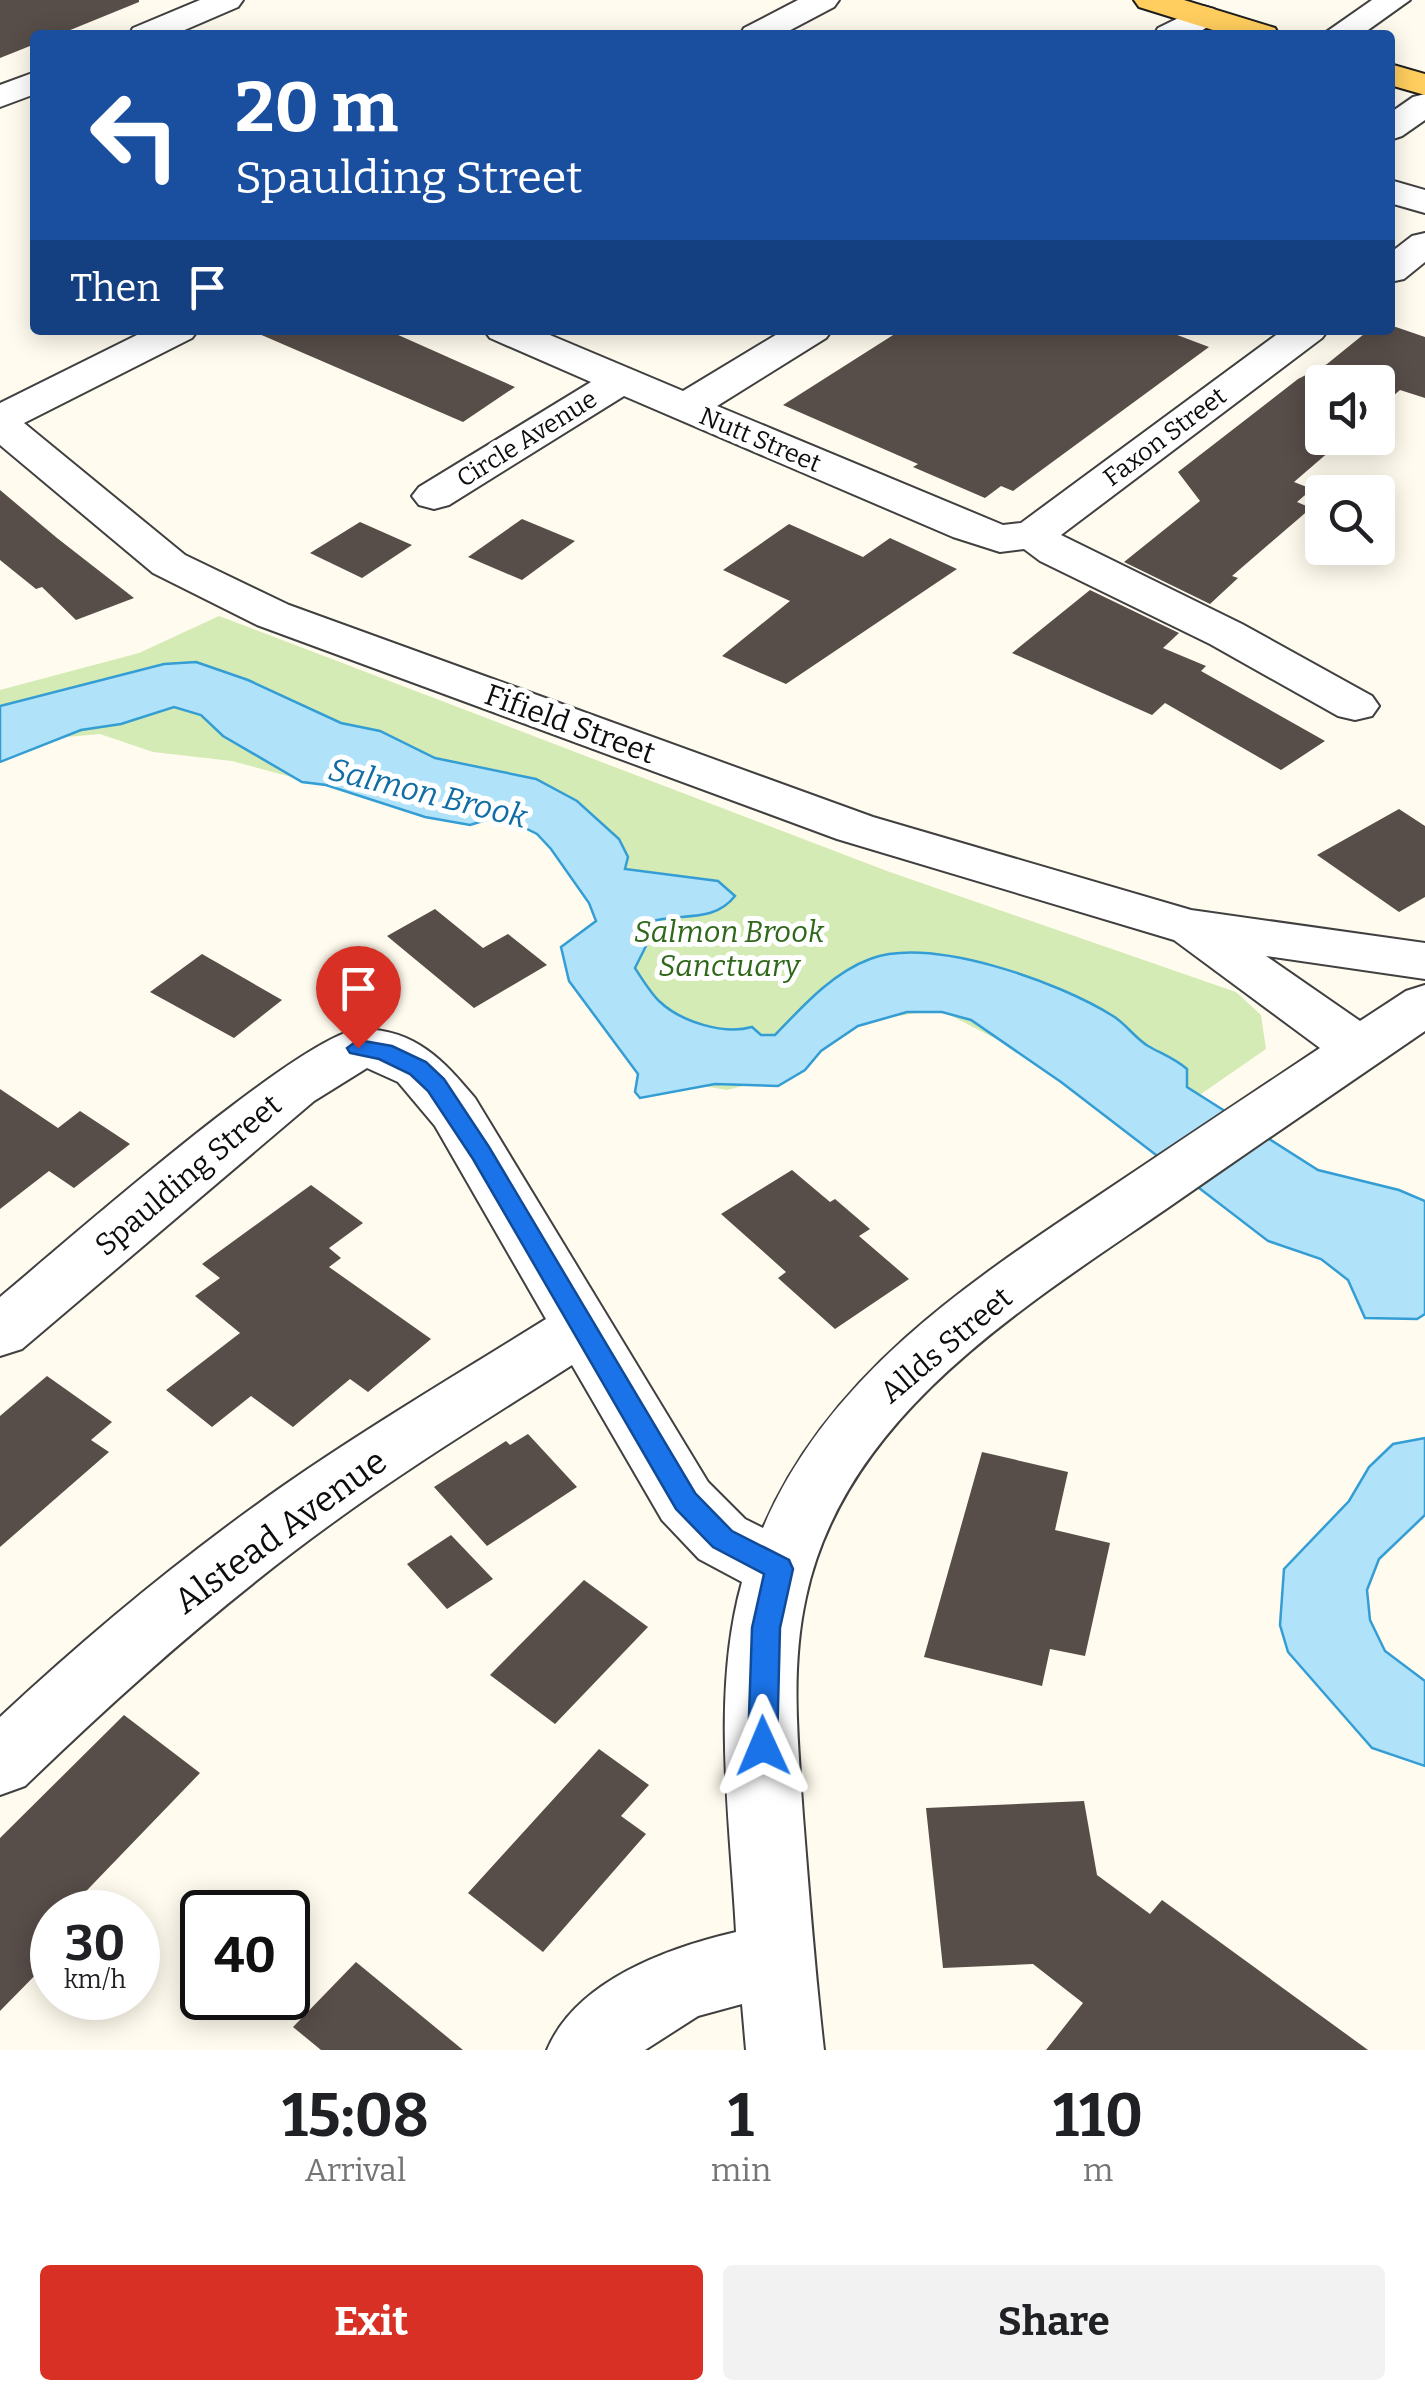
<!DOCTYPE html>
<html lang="en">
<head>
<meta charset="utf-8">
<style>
	:root { --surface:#fff; --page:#f2f2f2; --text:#202124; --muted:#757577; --accent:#d93025 }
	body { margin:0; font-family:Bitter,serif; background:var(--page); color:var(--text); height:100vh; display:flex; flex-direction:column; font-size:38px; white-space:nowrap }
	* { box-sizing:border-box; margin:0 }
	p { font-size:32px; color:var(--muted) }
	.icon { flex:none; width:55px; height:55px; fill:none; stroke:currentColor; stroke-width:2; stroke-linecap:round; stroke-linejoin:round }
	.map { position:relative; height:2050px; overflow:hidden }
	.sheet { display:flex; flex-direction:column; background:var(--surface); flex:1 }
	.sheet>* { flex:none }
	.banner { position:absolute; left:30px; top:30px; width:1365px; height:305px; border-radius:10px; box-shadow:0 5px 25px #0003; background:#1a4fa0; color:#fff; overflow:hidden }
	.controls { position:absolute; left:1305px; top:365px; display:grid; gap:20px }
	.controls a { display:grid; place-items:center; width:90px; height:90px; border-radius:10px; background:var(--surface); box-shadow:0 5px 25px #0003; font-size:50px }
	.speed { position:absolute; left:30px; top:1890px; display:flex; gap:20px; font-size:50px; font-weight:700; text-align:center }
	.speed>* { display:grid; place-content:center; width:130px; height:130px; border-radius:50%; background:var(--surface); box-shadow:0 5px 25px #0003; line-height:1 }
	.speed small { font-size:25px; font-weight:400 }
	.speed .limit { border:5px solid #111; border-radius:15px; background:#fff; color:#111 }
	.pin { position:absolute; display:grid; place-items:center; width:85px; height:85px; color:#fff; margin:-102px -42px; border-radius:50% 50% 50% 0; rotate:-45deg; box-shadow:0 0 10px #0007 }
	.pin .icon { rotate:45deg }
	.me { position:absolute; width:110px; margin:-55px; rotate:359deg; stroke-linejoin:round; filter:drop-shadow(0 0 8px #0008) }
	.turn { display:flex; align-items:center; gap:35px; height:210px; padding:0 40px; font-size:45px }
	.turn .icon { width:130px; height:130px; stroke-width:2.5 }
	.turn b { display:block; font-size:70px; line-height:85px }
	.then { display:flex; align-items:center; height:95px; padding:0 40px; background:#0003; gap:20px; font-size:38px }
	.eta { display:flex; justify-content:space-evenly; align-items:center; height:170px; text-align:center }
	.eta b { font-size:60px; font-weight:700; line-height:70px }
	.primary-button { display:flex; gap:20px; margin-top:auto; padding:20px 40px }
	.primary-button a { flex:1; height:115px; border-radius:10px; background:var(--accent); color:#fff; font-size:40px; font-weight:700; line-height:115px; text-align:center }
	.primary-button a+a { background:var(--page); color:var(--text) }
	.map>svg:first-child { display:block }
	.green { fill:#d5ebb5 }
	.water { fill:#b0e2f9; stroke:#339dd4; stroke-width:2.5 }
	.building { fill:#574d49 }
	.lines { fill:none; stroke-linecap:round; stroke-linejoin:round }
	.minor-casing { stroke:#404040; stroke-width:4 }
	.major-casing { stroke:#1e1e1e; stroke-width:4 }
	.minor { fill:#fff; fill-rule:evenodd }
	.major { fill:#ffce5e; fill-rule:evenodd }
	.route { fill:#1a73e8; stroke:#114b97; stroke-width:2.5 }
	.labels { text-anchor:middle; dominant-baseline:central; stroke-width:10; stroke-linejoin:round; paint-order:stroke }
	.far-street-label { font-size:25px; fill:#0d0d0d; stroke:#fff }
	.street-label { font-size:30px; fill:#0d0d0d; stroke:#fff }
	.park-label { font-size:30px; font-style:italic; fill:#2f681a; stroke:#fff }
	.water-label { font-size:32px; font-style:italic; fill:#116da5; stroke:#fff }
	.near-street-label { font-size:35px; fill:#0d0d0d; stroke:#fff }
</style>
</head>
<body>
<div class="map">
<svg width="1425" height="2050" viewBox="0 0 1425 2050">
	<rect width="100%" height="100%" fill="#fffbee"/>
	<!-- green -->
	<path class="green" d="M219,616L887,871L1236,992L1261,1015L1266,1049L1149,1130L1070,1077L938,1009L865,1022L784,1069L747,1085L727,1090L703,1086L560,848L510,818L373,799L232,761L153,752L100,734L33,740L0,752V690L139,653Z"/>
	<!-- water -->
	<g class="water">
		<path d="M196,662L248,680L341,723L380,731L435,758L536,779L577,801L619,839L628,857L625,869L718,881L735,896C713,924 680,912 649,922L646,946L635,968C642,979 650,992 659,1001C681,1022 724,1035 752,1027L761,1035H775C802,1007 832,973 870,959C932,936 1059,982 1113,1016C1126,1024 1135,1038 1148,1046C1162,1054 1174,1058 1187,1069V1087L1318,1170L1399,1190L1425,1201V1314L1417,1319L1365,1318L1348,1280L1321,1259L1268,1241L1061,1082L971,1020L942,1012H907L858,1026L821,1051L805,1070L778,1086L715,1084L640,1098L635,1092L638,1074L569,981L561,947L596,921L589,903L551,849L537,834L517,824L493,818L470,825L425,817L326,785L302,782L223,736L201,715L174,707L121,724L81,730L0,762V706L164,664Z"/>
		<path d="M1425,1438V1515L1379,1559L1367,1590L1370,1620L1385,1651L1425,1681V1766L1372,1748L1288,1652L1280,1625L1284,1569L1349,1501L1369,1467L1393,1444Z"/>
	</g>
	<!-- building -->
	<g class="building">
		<path d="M0,0H139V2L58,35H35V44L0,58Z"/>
		<path d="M1390,325L1425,337V398L1400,390L1378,409V382H1322V438H1345L1294,482L1312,489L1297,502L1311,508L1232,576L1238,578L1210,604L1124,562L1200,501L1178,472L1298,379L1327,364L1369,330H1390Z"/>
		<path d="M250,330H387L515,387L463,422Z"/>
		<path d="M901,330H1164L1209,347L1013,491L1001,486L985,498L913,467L918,464L783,405Z"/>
		<path d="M0,490L57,538L134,598L76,620L42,587L36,589L0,560Z"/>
		<path d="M522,519L575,541L522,580L468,557Z"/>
		<path d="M360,522L412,545L362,578L310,553Z"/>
		<path d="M789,524L863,557L890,538L957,569L786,684L722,656L790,601L723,570Z"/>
		<path d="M1090,590L1179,633L1163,648L1206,666L1201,671L1325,741L1281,770L1165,703L1152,715L1012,653Z"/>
		<path d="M1399,809L1425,826V897L1399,912L1317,855Z"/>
		<path d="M435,909L483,948L508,934L547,965L474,1008L387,936Z"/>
		<path d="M202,954L282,1000L234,1038L150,992Z"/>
		<path d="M0,1089L58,1128L80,1111L130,1144L74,1188L49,1171L0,1209Z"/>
		<path d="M792,1170L830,1202L835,1199L870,1229L859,1236L909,1279L835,1329L778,1278L786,1272L721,1214Z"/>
		<path d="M311,1185L363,1223L329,1248L341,1258L329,1267L431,1339L368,1392L350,1379L293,1427L251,1396L212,1427L166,1390L240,1333L195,1296L220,1278L202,1264Z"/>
		<path d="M47,1376L112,1422L91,1440L109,1452L0,1547V1416Z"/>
		<path d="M528,1434L577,1487L487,1546L434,1487L506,1441L510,1445Z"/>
		<path d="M982,1452L1068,1472L1055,1530L1110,1543L1085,1656L1050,1649L1042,1686L924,1657Z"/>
		<path d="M451,1535L493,1579L447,1609L407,1564Z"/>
		<path d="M584,1580L648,1627L555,1724L490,1675Z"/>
		<path d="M124,1715L200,1773L66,1912H52V1958L0,2011V1838Z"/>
		<path d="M599,1749L649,1785L621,1816L646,1834L543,1952L468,1893Z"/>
		<path d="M1084,1801L1097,1875L1150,1914L1162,1900L1368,2050H1046L1083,2003L1033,1964L943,1968L926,1808Z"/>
		<path d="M356,1962L463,2050H321L293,2027Z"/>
	</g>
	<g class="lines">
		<defs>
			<g id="minor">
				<path d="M200,0H243L238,7L173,35H129L133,28Z"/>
				<path d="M798,0H839L834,7L781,35H740L744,28Z"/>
				<path d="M1372,0H1410L1361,35H1322Z"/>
				<path d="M1203,6L1214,9L1219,16C1203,38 1179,35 1154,35L1158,28Z"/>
				<path d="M35,72V94L0,107V85Z"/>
				<path d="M1425,94V120L1402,136L1390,140V113L1413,97Z"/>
				<path d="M1390,180L1425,190V213L1390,203Z"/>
				<path d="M1425,233V262L1404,279L1390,282V253L1412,236Z"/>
				<path d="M147,330H198L192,338L24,423L185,555L289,605L873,817L1191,910L1425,943V979L1266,956L1360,1021L1406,991L1425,985V1031C1340,1089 1254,1148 1169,1207C1027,1305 845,1414 806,1597C790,1669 798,1743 803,1816C809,1894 815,1972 824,2050H746L742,2004L698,2016L645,2050H547C576,1981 667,1948 736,1932C730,1819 711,1693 742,1582L699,1559L662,1520L572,1365C491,1417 409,1467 331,1524C222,1603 122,1692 25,1786L0,1795V1717C89,1634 183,1556 283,1486C368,1427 458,1374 546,1319L435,1126L398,1082L367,1068L314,1101L22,1349L0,1356V1297C56,1251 307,1028 362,1029C416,1030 443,1060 475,1098L708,1482L745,1519L763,1528C828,1376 966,1284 1098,1196C1172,1146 1246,1097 1320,1048L1174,940L837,839L257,625L153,573L0,445V403Z"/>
				<path d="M484,330H538L683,391L784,330H832L826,338L717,406L1003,525L1021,523L1283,330H1328L1322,338L1061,535L1242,624L1372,696L1379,706L1372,716L1355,720L1338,716L1210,644L1040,561L1024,549L1000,552L953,537L624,396L449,505L434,509L419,505L412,496L419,487L591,382L490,338Z"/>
			</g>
			<g id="major">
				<path d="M1134,0H1184L1275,28L1279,35H1229L1139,7Z"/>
				<path d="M1390,64L1425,74V95L1390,85Z"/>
			</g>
		</defs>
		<!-- minor casing -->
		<use href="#minor" class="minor-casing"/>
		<!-- major casing -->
		<use href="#major" class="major-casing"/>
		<!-- minor -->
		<use href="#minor" class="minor"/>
		<!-- major -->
		<use href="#major" class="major"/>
	</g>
	<!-- route -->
	<path class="route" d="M358,1040L392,1046L426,1062L444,1079L489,1147L695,1493L732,1531L789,1560L793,1569L780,1628L777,1746L773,1756L763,1759L752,1756L748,1746L752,1628L764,1574L713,1547L676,1509L473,1159L428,1091L410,1074L379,1059L350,1053L347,1048Z"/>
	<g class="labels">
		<!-- far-street labels -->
		<g class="far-street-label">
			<text transform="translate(1165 437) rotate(-37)">Faxon Street</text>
			<text transform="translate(527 439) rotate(-32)">Circle Avenue</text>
			<text transform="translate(760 440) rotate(23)">Nutt Street</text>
		</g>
		<!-- street labels -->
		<g class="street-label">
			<text transform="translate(570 724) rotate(20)">Fifield Street</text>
			<text transform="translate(188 1175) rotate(-40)">Spaulding Street</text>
			<text transform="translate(946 1345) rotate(-40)">Allds Street</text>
		</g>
		<!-- park labels -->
		<g class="park-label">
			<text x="729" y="932">Salmon Brook<tspan x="729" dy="34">Sanctuary</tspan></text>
		</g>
		<!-- water labels -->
		<g class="water-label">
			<text transform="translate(428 793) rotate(14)">Salmon Brook</text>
		</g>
		<!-- near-street labels -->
		<g class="near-street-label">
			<text transform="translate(280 1531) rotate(-36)">Alstead Avenue</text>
		</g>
	</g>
</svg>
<div class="controls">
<a><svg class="icon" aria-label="sound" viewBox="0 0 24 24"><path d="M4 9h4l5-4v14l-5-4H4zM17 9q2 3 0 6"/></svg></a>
<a><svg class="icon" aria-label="search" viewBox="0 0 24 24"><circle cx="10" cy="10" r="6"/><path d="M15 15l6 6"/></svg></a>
</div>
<div class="speed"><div>30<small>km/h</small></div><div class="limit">40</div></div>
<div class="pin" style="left:358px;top:1048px;background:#d93025"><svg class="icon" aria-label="arrive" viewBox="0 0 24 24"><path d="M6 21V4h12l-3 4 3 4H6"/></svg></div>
<svg class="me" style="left:763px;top:1746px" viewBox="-20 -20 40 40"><path d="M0-17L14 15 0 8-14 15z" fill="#1a73e8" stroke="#fff" stroke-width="4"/></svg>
<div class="banner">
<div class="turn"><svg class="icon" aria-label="left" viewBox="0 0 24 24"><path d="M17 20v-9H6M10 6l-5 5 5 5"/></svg><div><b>20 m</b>Spaulding Street</div></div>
<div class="then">Then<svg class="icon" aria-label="arrive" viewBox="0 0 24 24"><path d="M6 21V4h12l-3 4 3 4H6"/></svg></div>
</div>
</div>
<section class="sheet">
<div class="eta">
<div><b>15:08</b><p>Arrival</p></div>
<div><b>1</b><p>min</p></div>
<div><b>110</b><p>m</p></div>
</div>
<div class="primary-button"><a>Exit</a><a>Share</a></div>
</section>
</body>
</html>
